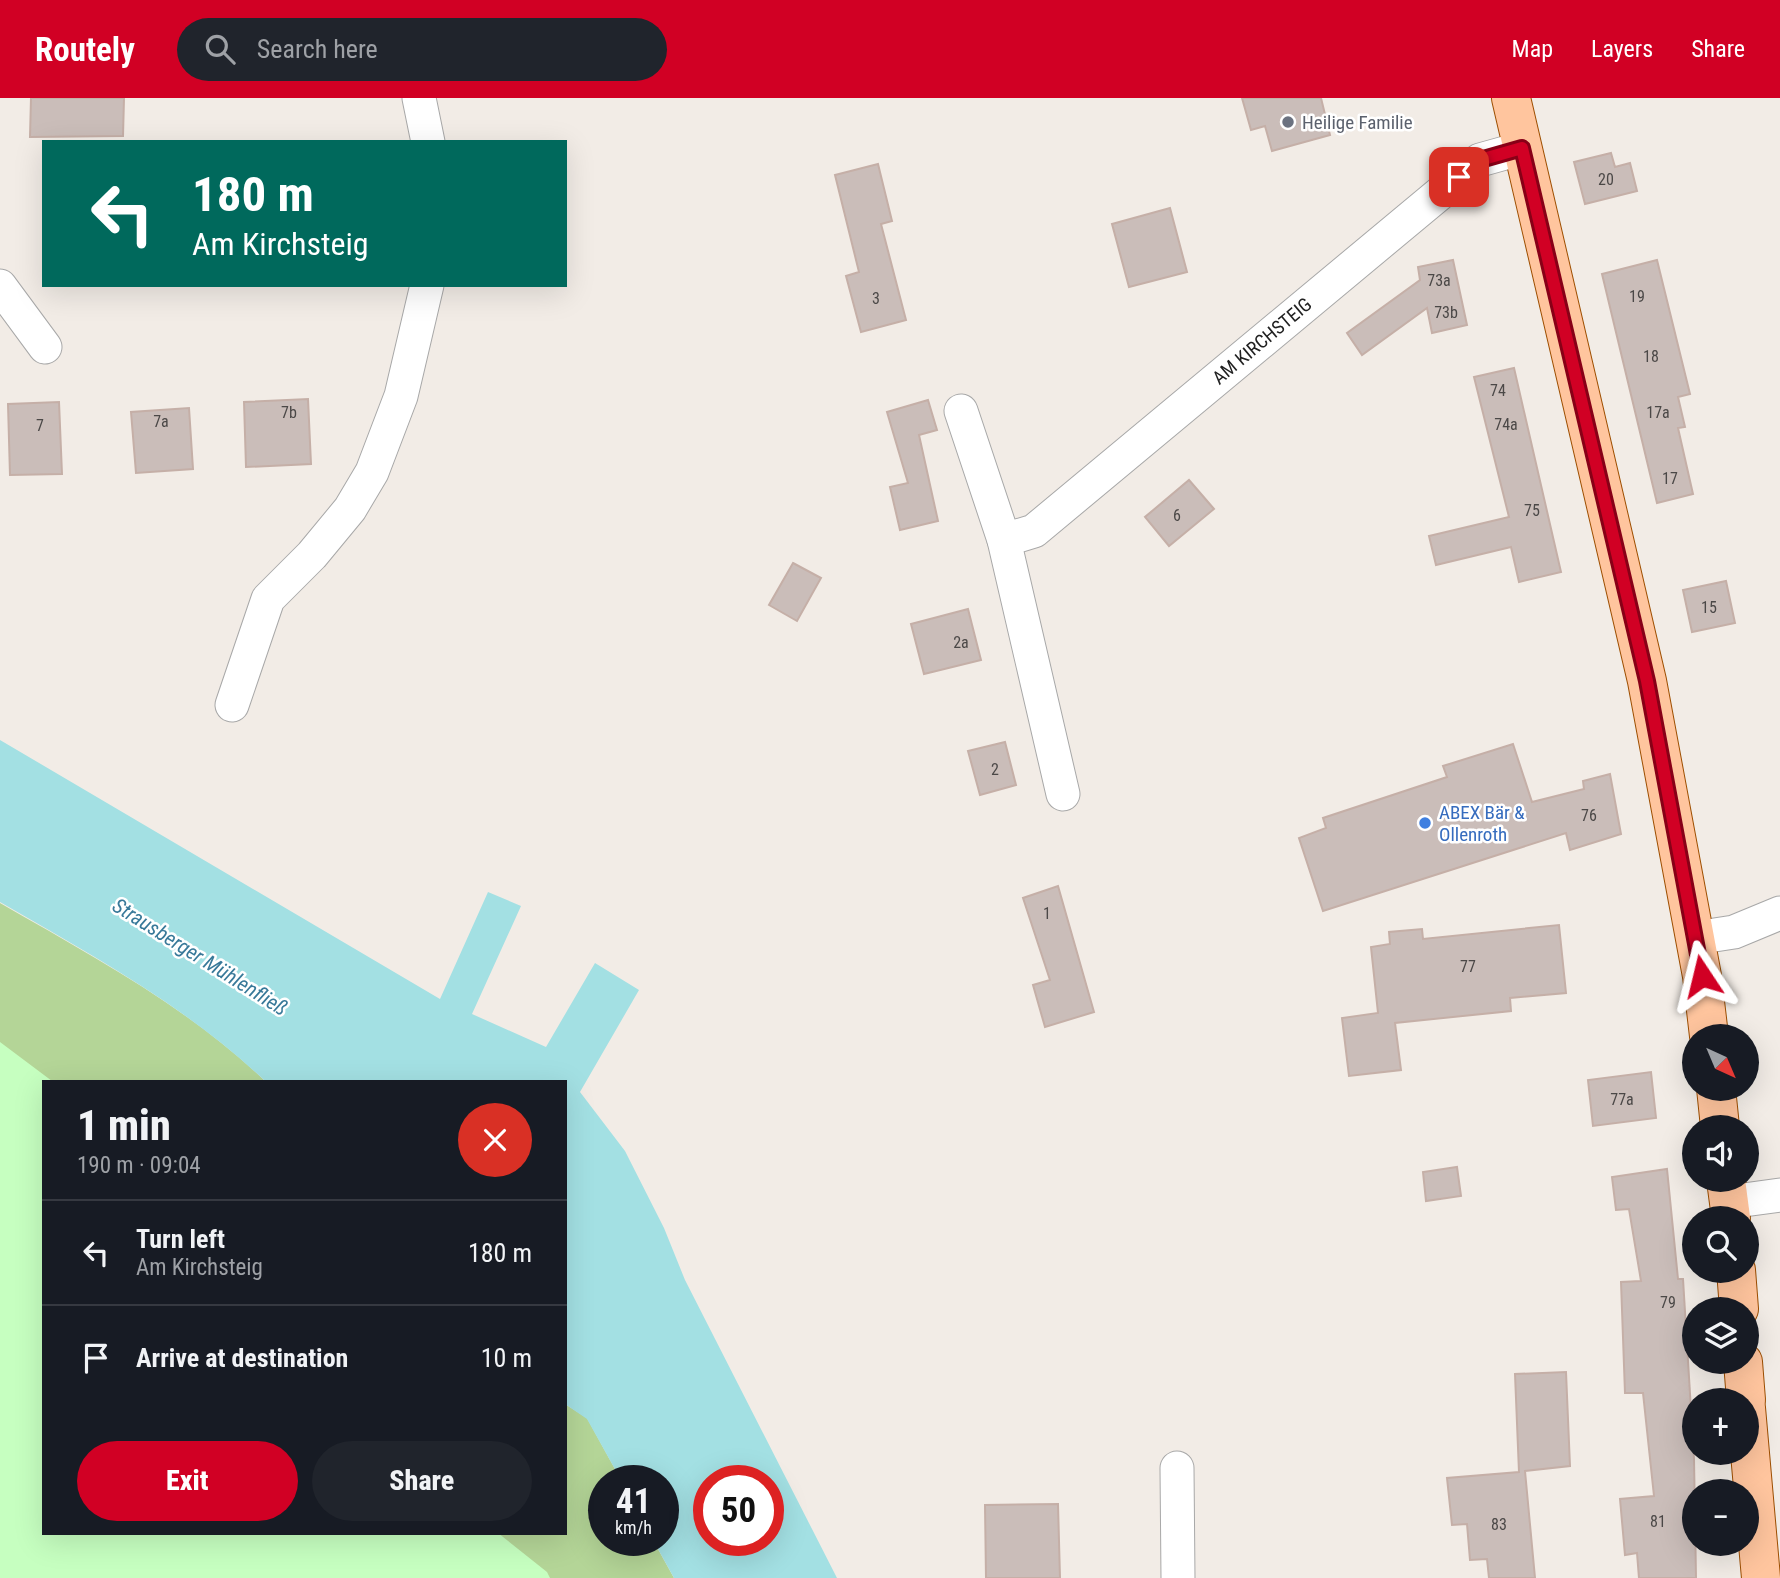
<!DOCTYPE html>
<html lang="en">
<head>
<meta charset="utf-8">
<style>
	:root { --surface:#171b24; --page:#20242c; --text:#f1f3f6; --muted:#9ea1a6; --line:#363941; --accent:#d10024 }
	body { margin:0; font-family:"Roboto Condensed",sans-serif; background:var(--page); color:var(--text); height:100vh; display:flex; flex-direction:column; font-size:26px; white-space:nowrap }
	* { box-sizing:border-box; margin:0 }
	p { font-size:23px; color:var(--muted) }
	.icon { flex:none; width:38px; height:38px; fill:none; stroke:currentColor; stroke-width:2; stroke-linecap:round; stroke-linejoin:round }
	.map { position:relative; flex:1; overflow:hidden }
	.panel { position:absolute; left:42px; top:982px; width:525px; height:455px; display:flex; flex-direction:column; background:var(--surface); border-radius:0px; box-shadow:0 7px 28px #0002 }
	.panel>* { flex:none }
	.banner { position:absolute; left:42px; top:42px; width:525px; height:147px; border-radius:0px; box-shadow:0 7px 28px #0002; background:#00695c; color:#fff; overflow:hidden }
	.needle { width:46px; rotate:136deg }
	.fabs { position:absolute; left:1682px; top:926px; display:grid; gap:14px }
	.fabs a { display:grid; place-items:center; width:77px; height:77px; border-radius:50%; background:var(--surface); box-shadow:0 7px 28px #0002; font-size:35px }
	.speed { position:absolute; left:588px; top:1367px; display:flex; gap:14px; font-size:35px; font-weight:700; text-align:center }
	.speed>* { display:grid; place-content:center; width:91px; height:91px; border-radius:50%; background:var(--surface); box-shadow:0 7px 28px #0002; line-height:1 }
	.speed small { font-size:18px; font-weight:400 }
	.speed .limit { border:10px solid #d22; background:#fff; color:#111 }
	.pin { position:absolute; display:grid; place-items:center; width:60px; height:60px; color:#fff; margin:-30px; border-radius:14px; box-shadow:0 4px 10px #0006 }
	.me { position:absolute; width:77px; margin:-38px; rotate:350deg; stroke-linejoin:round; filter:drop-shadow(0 0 5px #0008) }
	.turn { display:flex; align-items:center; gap:24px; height:147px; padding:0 35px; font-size:32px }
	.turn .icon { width:91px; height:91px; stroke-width:2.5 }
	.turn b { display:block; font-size:49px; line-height:60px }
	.round { display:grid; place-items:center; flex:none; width:74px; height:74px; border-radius:37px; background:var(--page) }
	.head { display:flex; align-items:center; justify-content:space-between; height:119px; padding:0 35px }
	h1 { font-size:42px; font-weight:800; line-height:52px }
	.primary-button { display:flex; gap:14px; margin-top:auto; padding:14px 35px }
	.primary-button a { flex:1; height:80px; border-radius:42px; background:var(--accent); color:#fff; font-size:28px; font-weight:800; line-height:80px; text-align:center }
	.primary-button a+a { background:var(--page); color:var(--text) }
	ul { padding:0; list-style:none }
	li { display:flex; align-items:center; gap:21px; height:105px; padding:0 35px; border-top:2px solid var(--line) }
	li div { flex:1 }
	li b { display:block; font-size:26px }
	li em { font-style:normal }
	header { display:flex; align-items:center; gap:42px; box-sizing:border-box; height:98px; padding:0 35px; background:var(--accent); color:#fff }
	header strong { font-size:33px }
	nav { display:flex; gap:38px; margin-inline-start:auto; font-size:24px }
	.search { width:490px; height:63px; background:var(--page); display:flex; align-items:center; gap:18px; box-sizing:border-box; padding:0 24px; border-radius:38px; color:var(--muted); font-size:26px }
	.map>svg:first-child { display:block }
	.forest { fill:#b4d597 }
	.park { fill:#c6ffc0 }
	.water { fill:#a3e0e3; fill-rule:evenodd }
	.building { fill:#cabdb9; stroke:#c5afa7; stroke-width:2 }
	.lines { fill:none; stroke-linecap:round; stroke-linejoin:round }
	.minor-casing { stroke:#a8a8a8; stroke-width:35 }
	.major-casing { stroke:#9d4e00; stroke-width:40 }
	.minor { stroke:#fff; stroke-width:33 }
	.major { stroke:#ffc59e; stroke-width:38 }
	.route-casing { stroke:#880017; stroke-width:18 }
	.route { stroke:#d10024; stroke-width:12 }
	.worship-dot { fill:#6b7280; stroke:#fff; stroke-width:2.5 }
	.shop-dot { fill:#3f7fe0; stroke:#fff; stroke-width:2.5 }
	.labels { text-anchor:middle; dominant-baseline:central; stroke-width:5; stroke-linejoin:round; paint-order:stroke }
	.number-label { font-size:16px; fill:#4b4847 }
	.worship-label { font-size:19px; fill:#5b616d; stroke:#fff; text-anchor:start }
	.street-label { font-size:19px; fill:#212121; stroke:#fff }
	.shop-label { font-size:19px; fill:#366cbe; stroke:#fff; text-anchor:start }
	.water-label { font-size:21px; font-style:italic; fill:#387999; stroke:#fff }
</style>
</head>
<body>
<header>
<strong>Routely</strong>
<div class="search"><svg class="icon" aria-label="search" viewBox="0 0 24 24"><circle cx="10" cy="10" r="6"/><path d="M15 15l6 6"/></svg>Search here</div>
<nav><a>Map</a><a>Layers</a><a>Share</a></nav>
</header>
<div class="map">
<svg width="1780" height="1480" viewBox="0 0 1780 1480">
	<rect width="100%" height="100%" fill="#f2ece6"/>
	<!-- forest -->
	<path class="forest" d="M0,805C92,858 188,909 265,983L44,984V1435H565V1306L587,1320L621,1382H604V1442H653L674,1480H0Z"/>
	<!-- park -->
	<path class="park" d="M0,944L52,983L44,984V1435H498L547,1474L550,1480H0Z"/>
	<!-- water -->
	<path class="water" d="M0,642L440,901L488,794L521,808L472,916L546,949L595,865L639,892L580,994L625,1053L664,1130L685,1182L837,1480H674L653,1442H663V1382H621L587,1321L565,1306V984L265,983C187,909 92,857 0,804ZM709,1382H768V1442H709Z"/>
	<!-- building -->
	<g class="building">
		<path d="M31,0H124L123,38L30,39Z"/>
		<path d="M1242,0H1321L1330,37L1272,53L1265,28L1251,32Z"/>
		<path d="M1611,55L1615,69L1630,65L1637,93L1585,106L1574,64Z"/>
		<path d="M878,66L892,123L881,126L906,222L861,234L846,178L859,174L835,77Z"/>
		<path d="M1170,110L1187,174L1129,189L1112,126Z"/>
		<path d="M1453,162L1467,227L1432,235L1427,210L1362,257L1347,235L1420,182L1418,169Z"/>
		<path d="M1657,162L1690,296L1678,299L1685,329L1678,330L1693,396L1657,405L1602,176Z"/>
		<path d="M1514,270L1561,474L1519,484L1511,449L1436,467L1429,438L1509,419L1474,279Z"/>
		<path d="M308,301L311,366L246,369L244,304Z"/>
		<path d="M928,302L937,332L919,337L938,423L900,432L890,389L908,385L887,314Z"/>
		<path d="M59,304L62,376L10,377L8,306Z"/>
		<path d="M189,310L193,371L136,375L131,314Z"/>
		<path d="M1189,382L1214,411L1169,448L1145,419Z"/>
		<path d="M793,465L821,480L797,523L769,507Z"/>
		<path d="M1726,483L1735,525L1692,534L1683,492Z"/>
		<path d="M968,511L981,562L924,576L911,526Z"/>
		<path d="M1005,644L1016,687L980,697L968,653Z"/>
		<path d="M1513,646L1532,704L1584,691L1583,683L1610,676L1621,736L1570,752L1566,735L1323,813L1299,740L1326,730L1323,720L1447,679L1443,668Z"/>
		<path d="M1058,788L1094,914L1045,929L1033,887L1050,882L1023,800Z"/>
		<path d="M1559,827L1566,895L1510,900L1511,913L1395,925L1401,972L1349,978L1342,920L1378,915L1371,849L1390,846L1389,834L1422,831L1423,841Z"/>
		<path d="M1651,974L1656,1020L1593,1028L1588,982Z"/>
		<path d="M1457,1069L1461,1098L1426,1103L1423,1074Z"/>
		<path d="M1667,1071L1678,1181H1683L1694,1361L1696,1480H1639L1637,1455L1625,1457L1620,1401L1654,1398L1643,1295H1625L1621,1184L1641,1183L1629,1111L1616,1112L1612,1079Z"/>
		<path d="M1566,1274L1570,1368L1525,1373L1535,1480H1489L1487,1461L1470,1462L1467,1426L1452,1427L1447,1380L1519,1374L1515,1276Z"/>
		<path d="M1058,1406L1060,1480H986L985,1407Z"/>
	</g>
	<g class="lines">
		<defs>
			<g id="minor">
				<path d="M419,0L428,44"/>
				<path d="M0,188L45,249"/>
				<path d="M961,313L1004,442L1063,696"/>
				<path d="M1004,442L1034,433L1480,62L1523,50"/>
				<path d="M232,607L268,501L312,457L350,411L372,374L401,298L427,187"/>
				<path d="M1695,840L1734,834L1780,815"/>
				<path d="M1729,1104L1780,1097"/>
				<path d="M1177,1370L1178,1480"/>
			</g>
			<g id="major">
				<path d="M1511,0L1647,583L1702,878L1709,938"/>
				<path d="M1716,990L1720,1029"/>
				<path d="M1726,1082L1731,1120"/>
				<path d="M1736,1172L1739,1211"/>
				<path d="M1743,1264L1746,1302"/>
				<path d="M1746,1310L1761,1480"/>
			</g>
		</defs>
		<!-- minor casing -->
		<use href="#minor" class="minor-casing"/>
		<!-- major casing -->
		<use href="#major" class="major-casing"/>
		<!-- minor -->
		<use href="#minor" class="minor"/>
		<!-- major -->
		<use href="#major" class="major"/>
	</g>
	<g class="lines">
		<defs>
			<path id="route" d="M1459,79L1480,62L1522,50L1647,583L1702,878"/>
		</defs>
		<!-- route casing -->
		<use href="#route" class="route-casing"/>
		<!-- route -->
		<use href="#route" class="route"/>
	</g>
	<!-- markers -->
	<circle class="worship-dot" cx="1288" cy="24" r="7"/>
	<circle class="shop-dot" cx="1425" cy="725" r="7"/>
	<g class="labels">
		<!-- number labels -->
		<g class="number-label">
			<text x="1606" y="81">20</text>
			<text x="1439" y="182">73a</text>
			<text x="1637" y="198">19</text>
			<text x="876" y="200">3</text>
			<text x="1446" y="214">73b</text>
			<text x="1651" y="258">18</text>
			<text x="1498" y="292">74</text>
			<text x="289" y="314">7b</text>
			<text x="1658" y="314">17a</text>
			<text x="161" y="323">7a</text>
			<text x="1506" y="326">74a</text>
			<text x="40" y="327">7</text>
			<text x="1670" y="380">17</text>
			<text x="1532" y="412">75</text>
			<text x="1177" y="417">6</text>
			<text x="1709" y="509">15</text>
			<text x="961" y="544">2a</text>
			<text x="995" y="671">2</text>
			<text x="1589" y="717">76</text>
			<text x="1047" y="815">1</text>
			<text x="1468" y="868">77</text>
			<text x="1622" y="1001">77a</text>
			<text x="1668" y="1204">79</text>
			<text x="1658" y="1423">81</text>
			<text x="1499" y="1426">83</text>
		</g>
		<!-- worship labels -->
		<g class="worship-label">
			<text x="1302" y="24">Heilige Familie</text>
		</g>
		<!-- street labels -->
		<g class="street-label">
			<text transform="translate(1262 243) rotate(-40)">AM KIRCHSTEIG</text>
		</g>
		<!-- shop labels -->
		<g class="shop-label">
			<text x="1439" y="714">ABEX Bär &amp;<tspan x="1439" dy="22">Ollenroth</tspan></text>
		</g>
		<!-- water labels -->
		<g class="water-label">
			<text transform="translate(200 859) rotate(32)">Strausberger Mühlenfließ</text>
		</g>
	</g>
</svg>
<div class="fabs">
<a><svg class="needle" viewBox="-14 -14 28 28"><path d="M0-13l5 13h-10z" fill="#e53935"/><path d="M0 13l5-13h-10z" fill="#9ea1a6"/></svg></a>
<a><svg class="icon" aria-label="sound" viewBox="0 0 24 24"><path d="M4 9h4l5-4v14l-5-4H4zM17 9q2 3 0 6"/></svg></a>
<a><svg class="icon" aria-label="search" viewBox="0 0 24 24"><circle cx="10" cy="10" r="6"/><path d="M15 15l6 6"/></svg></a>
<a><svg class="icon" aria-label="layers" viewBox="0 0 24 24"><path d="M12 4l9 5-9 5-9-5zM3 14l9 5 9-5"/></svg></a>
<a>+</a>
<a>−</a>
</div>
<div class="speed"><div>41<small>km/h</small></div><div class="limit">50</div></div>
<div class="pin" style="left:1459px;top:79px;background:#d93025"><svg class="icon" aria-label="arrive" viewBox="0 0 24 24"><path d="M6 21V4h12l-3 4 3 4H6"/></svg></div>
<svg class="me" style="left:1702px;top:878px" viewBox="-20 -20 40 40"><path d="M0-17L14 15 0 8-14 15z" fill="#d10024" stroke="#fff" stroke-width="4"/></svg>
<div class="banner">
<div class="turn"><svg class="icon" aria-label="left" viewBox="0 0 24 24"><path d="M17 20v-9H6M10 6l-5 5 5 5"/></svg><div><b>180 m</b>Am Kirchsteig</div></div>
</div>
<section class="panel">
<div class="head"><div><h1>1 min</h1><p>190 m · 09:04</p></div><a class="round" style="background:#d93025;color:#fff"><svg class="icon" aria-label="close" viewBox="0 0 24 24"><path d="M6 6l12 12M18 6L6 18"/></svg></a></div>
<ul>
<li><svg class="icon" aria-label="left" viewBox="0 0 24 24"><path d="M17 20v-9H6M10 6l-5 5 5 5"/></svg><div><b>Turn left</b><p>Am Kirchsteig</p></div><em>180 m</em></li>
<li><svg class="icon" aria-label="arrive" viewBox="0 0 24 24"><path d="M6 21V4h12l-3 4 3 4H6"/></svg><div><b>Arrive at destination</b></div><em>10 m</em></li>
</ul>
<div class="primary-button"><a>Exit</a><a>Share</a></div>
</section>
</div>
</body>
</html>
